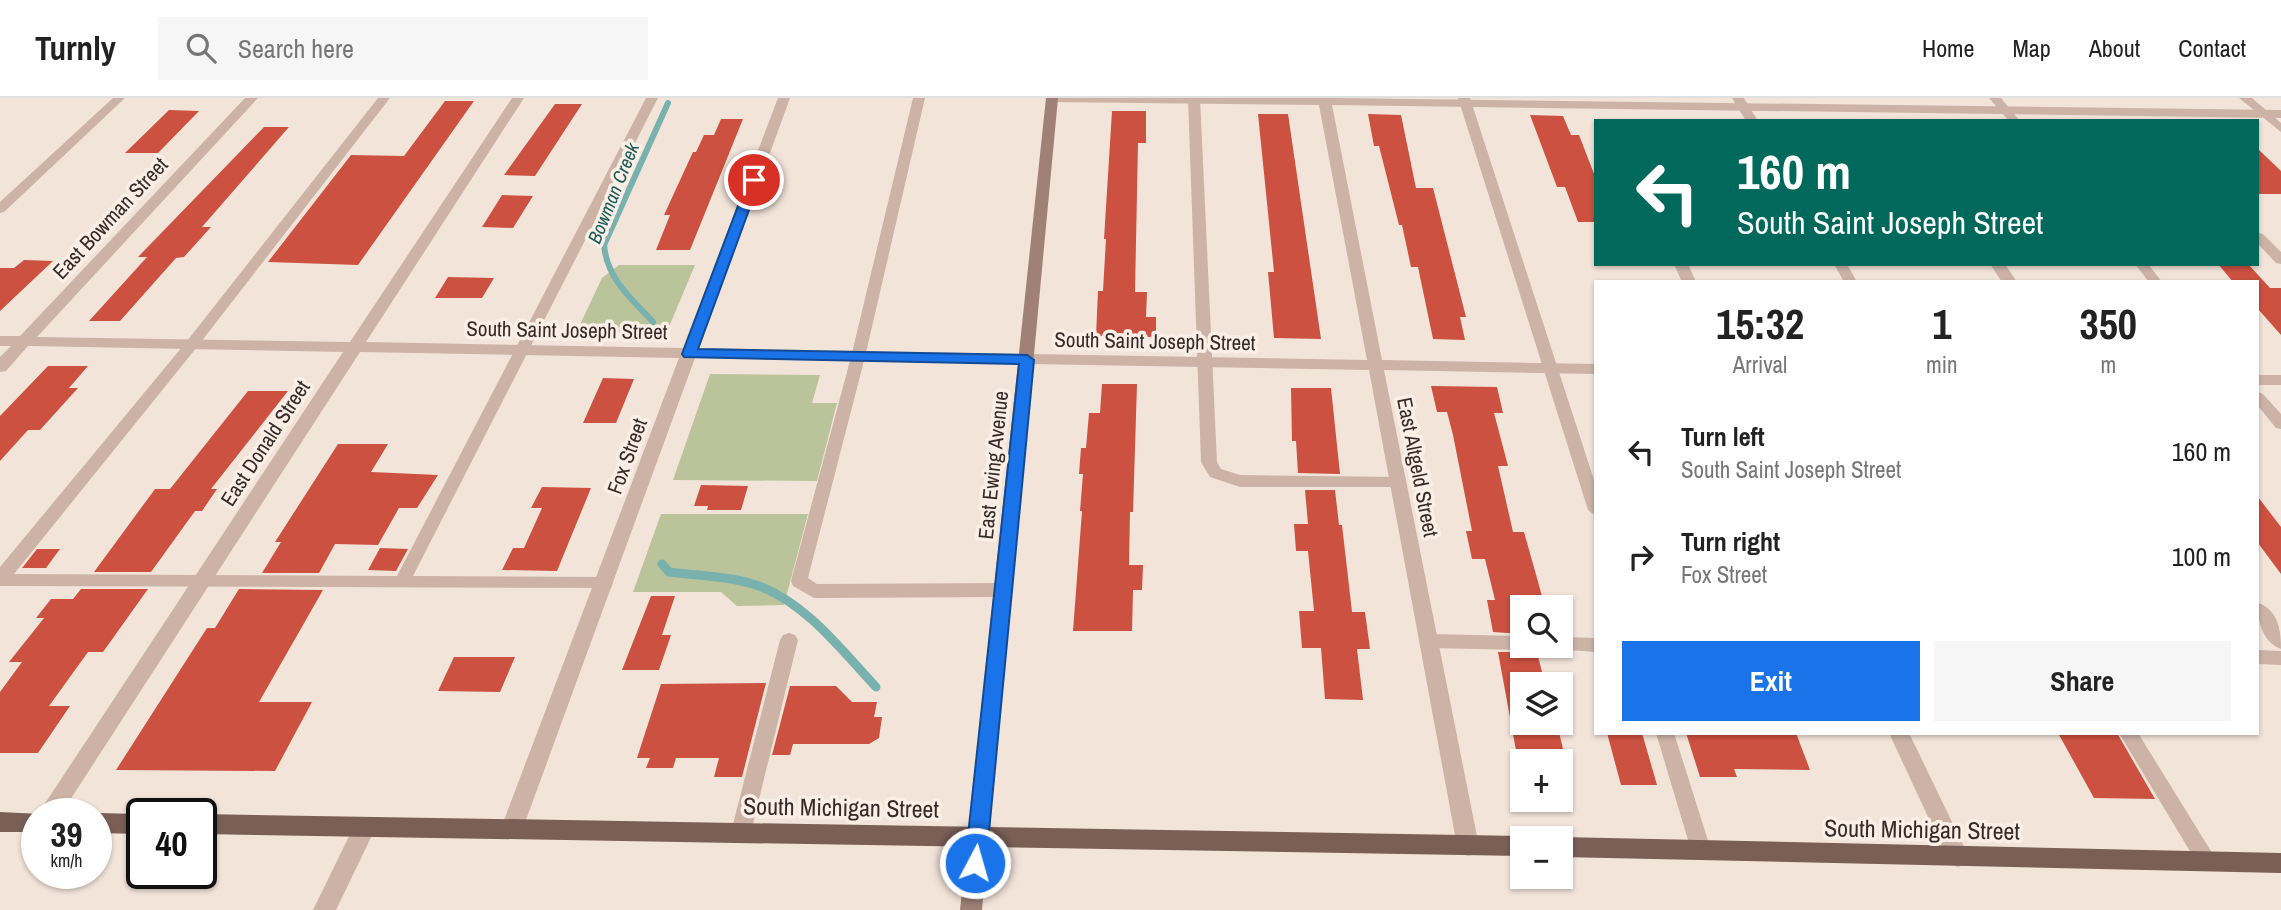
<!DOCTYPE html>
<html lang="en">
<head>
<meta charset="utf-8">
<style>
	:root { --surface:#fff; --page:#f6f6f6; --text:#222; --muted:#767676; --line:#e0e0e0; --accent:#1a73e8 }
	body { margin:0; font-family:"Archivo Narrow",sans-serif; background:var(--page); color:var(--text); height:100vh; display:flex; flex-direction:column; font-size:26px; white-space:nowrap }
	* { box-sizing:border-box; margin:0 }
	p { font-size:23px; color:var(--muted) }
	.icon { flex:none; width:38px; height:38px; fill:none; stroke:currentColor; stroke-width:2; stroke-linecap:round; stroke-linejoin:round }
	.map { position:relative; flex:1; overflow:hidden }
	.side { position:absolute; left:1594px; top:182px; width:665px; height:455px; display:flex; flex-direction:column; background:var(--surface); border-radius:0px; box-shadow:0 2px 5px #0004 }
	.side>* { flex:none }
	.guide { position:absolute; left:1594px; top:21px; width:665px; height:147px; border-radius:0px; box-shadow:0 2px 5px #0004; background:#00695c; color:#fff; overflow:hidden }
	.buttons { position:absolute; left:1510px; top:497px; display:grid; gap:14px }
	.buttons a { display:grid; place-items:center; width:63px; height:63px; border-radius:0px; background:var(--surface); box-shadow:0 2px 5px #0004; font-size:35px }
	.speed { position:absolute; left:21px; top:700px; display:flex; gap:14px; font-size:35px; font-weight:700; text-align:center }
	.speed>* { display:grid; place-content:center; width:91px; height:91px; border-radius:50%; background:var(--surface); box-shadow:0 2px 5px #0004; line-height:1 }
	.speed small { font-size:18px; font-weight:400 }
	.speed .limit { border:4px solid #111; border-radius:10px; background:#fff; color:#111 }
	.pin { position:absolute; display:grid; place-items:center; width:60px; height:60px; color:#fff; margin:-30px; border:4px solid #fff; border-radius:50%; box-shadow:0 2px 7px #0007 }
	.me { position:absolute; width:77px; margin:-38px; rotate:6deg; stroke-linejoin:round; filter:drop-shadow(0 0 5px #0008) }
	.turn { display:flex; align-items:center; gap:24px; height:147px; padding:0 28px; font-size:32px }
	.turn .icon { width:91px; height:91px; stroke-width:2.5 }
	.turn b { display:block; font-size:49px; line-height:60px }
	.eta { display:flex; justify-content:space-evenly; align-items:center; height:119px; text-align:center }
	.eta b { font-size:42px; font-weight:700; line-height:49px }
	.action { display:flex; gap:14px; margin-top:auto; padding:14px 28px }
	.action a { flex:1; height:80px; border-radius:0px; background:var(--accent); color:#fff; font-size:28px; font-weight:700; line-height:80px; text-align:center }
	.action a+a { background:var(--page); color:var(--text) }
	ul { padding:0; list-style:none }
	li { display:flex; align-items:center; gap:21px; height:105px; padding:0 28px }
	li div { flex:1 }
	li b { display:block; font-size:26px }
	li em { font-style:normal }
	header { display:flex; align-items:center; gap:42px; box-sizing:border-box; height:98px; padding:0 35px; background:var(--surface); border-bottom:2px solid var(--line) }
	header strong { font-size:33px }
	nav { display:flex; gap:38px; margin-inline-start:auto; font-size:24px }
	.search { width:490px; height:63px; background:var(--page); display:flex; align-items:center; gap:18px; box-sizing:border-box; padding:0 24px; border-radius:0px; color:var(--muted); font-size:26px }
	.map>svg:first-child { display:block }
	.green { fill:#bac39a }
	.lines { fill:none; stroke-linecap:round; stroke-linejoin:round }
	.stream-far1 { stroke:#78b1ad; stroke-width:6 }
	.stream { stroke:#78b1ad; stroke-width:9 }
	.building { fill:#cc5140 }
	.lane { fill:#ccb3a6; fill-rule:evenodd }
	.street { fill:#ccb3a6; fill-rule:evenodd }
	.secondary { fill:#9f8177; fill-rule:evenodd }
	.primary { fill:#7a5f57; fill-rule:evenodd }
	.route { fill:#1a73e8; stroke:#114b97; stroke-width:2 }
	.labels { text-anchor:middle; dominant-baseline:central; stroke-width:7; stroke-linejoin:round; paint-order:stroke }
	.far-water-label { font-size:19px; font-style:italic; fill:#1b5b57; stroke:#faefe7 }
	.street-label { font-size:21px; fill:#372a27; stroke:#faefe7 }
	.near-street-label { font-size:24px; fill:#372a27; stroke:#faefe7 }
</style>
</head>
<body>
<header>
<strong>Turnly</strong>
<div class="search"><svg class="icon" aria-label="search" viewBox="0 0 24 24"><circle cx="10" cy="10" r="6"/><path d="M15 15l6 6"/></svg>Search here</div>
<nav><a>Home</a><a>Map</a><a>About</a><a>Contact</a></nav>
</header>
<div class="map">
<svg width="2281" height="812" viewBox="0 0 2281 812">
	<rect width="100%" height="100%" fill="#f3e4da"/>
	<!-- green -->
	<g class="green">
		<path d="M619,167H695L666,236L576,235L602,180Z"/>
		<path d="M710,276L820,277L812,305H837L817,383L673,382Z"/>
		<path d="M661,416H808L784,507L737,508L721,494H633Z"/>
	</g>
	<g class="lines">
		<!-- stream-far1 -->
		<path class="stream-far1" d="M653,224C631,200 607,181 604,147L668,5"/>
		<!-- stream -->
		<path class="stream" d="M662,466L669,474C699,478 731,478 759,488C807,506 842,553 876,589"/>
	</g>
	<!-- building -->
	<g class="building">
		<path d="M445,3H474L358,167L268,164L351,57L404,58Z"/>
		<path d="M555,6H582L535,78L504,77Z"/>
		<path d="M169,12L199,13L158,55H125Z"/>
		<path d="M1112,13H1146V45H1138L1135,194H1147L1146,219H1156V239L1096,238L1098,193H1103L1106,141H1104Z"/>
		<path d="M1258,16H1288L1321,241L1274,240L1268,174H1274Z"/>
		<path d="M1368,16L1401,17L1416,90H1433L1466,219H1460L1465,242L1433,241L1418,169H1411L1402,127H1399L1379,48H1374Z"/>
		<path d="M1530,17L1563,18L1571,37H1579L1596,81V124H1578L1565,89H1557Z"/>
		<path d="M721,21H743L690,152H656L670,117H664L693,54H696L704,37H714Z"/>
		<path d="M264,29H289L202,129H211L184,159L176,160L120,223H89L147,159H138Z"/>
		<path d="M2258,51L2281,73V96H2258Z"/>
		<path d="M502,97L533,98L513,130L482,129Z"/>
		<path d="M24,162L53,163L0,213V170H14Z"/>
		<path d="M2218,166L2249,167L2270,190H2281V237L2258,211V184H2233Z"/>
		<path d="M448,179L494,180L482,200H435Z"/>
		<path d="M48,268H88L69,290H78L40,332H28L0,363V318Z"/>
		<path d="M603,280L634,281L616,325H583Z"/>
		<path d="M1102,286H1137L1133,414H1130L1129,467H1143L1142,492H1133L1132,533H1073L1082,413H1080L1083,376H1079L1081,350H1086L1089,315H1100Z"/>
		<path d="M1431,288L1497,289L1503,315H1494L1508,368H1498L1513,434H1524L1542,498H1528L1531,509H1522V536L1493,534L1487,502H1495L1485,461H1472L1466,433H1472L1453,337L1447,314H1437Z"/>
		<path d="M1291,290H1331L1340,376L1298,375L1296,343H1292Z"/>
		<path d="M248,293H288L211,391H217L202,413H195L151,474H94L155,391H170Z"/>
		<path d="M338,346H388L371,374L438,377L417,410H399L378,447L335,446L319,475H262L281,444H275Z"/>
		<path d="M701,387L748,388L741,412H707L708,408H694Z"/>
		<path d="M542,389L591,390L557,473L502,472L513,450H524L542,410H531Z"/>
		<path d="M1305,392H1335L1339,427H1342L1352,514H1365L1370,551H1357L1363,602L1325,601L1321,550H1302L1299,513H1314L1308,453H1296L1294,426H1308Z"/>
		<path d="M2258,399L2281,429V476L2258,445Z"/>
		<path d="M380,450L408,451L396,473L368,472Z"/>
		<path d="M37,451H60L46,470H22Z"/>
		<path d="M81,491H148L103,554H88L49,608H70L38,655H0V594L22,564H9L44,520H36L51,501H73Z"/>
		<path d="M239,491L323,492L259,604H312L275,673L116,672L207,530H215Z"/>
		<path d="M651,498H675L662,537H671L659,572H622Z"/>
		<path d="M1498,554H1537L1545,586H1522V625L1557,626L1565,659L1517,658Z"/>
		<path d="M454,559H515L500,594L438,593Z"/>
		<path d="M766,585L742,679H714L719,660H676L673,670H646L650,660H637L661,586Z"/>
		<path d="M790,588H836L852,604H877L874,619H882L879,640L869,646H793L790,657H772Z"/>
		<path d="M1607,635H1642L1657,687H1621Z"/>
		<path d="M1686,635H1796L1810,672L1734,671L1737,679H1700Z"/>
		<path d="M2058,635H2117L2155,701L2094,700Z"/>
	</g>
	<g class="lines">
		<!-- lane -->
		<g class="lane">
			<path d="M113,0H125L4,114L0,115V104Z"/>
			<path d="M378,0H390L197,249L14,476L397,478L646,0H658L413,478L605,479L611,480L613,485L611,490L0,488V469L187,243Z"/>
			<path d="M913,0H925L865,259L808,480L817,486L1003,485L1009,487L1011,492L1009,497L1003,499L814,500L793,488L791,483L851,259Z"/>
			<path d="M1188,0H1200L1217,364L1221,371L1240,377L1398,379L1406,385L1403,389H1240L1210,379L1201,364Z"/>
			<path d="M1458,0H1470L1596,388V418L1588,412Z"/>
			<path d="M1732,0H1744L1758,23H1746Z"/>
			<path d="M1989,0H2001L2020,23H2009Z"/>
			<path d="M2239,0H2252L2281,25V34Z"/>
			<path d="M1834,166H1847L1857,184H1844Z"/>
			<path d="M2135,166H2148L2162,184H2149Z"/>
			<path d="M2258,294L2263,296L2281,316V331L2276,330L2258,308Z"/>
			<path d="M789,535L795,537L798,542L751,734L748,740L741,743L734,740L731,734L780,542L783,537Z"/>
			<path d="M1429,536L1522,538V548H1529L1522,552L1429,550L1423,548L1420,543L1423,538Z"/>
			<path d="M1561,539L1596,540V554L1555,551L1553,548H1561Z"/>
			<path d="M2258,552L2281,553V567L2258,566Z"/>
			<path d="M1656,635H1674L1711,752L1708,758L1701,761L1694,758L1691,752Z"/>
			<path d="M2119,635H2138L2214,758L2217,764L2214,770L2207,773L2200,770Z"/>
		</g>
		<!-- street -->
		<g class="street">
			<path d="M245,0H258L37,239L350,244L512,0H524L366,244L683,250L778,0H790L699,250L1367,262L1319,7L1051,4L1045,0H1336L2281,12V20L1332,7L1382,262L1596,266V276L1384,272L1479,748L1476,755L1468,758L1460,755L1457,748L1369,272L695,260L523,730L520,737L512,740L504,737L501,730L679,260L360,254L61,716H38L343,254L28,248L6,273L0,274V259L11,248H0V238H20Z"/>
			<path d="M2258,135L2263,136L2281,154V166L2276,165L2258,146Z"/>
			<path d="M1674,166H1688L1696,184H1682Z"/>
			<path d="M1990,166H2005L2017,184H2002Z"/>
			<rect x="2258" y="277" width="23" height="10"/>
			<path d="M2258,505C2278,511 2281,533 2281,551C2262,544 2257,522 2258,505Z"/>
			<path d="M1889,635H1909L1969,759L1966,766L1958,769L1950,766Z"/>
			<path d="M365,719L373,722L376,729L336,812H313L357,722Z"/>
		</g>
		<!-- secondary -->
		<path class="secondary" d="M1046,0H1058L982,812H960Z"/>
		<!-- primary -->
		<g class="primary">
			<path d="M0,714L41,716H37V734H0Z"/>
			<path d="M96,715L142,716V736L96,735Z"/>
			<path d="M201,716L1522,738L1528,740H1522V758L201,736Z"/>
			<path d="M1561,739L2281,755V775L1561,759V740H1558Z"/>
		</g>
	</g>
	<!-- route -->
	<path class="route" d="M749,79L760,82L698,251L1027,257L1034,262L986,765L983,771L975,774L968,771L965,765L1019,266L684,259L682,256Z"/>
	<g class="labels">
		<!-- far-water labels -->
		<g class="far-water-label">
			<text transform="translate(613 95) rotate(-68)">Bowman Creek</text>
		</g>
		<!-- street labels -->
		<g class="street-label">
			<text transform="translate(110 120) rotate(-47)">East Bowman Street</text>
			<text transform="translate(567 232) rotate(1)">South Saint Joseph Street</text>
			<text transform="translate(1155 243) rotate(1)">South Saint Joseph Street</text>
			<text transform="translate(265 345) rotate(-57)">East Donald Street</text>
			<text transform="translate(627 358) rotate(-70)">Fox Street</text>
			<text transform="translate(993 367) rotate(-84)">East Ewing Avenue</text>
			<text transform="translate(1418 369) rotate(79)">East Altgeld Street</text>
		</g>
		<!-- near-street labels -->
		<g class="near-street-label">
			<text transform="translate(841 709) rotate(1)">South Michigan Street</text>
			<text transform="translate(1922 731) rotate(1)">South Michigan Street</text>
		</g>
	</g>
</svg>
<div class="buttons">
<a><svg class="icon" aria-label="search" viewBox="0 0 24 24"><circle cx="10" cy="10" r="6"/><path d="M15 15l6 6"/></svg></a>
<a><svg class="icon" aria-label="layers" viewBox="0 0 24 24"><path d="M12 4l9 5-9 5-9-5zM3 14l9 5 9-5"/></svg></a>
<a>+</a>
<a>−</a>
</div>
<div class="speed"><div>39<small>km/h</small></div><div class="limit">40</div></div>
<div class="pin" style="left:754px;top:82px;background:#d93025"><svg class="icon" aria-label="arrive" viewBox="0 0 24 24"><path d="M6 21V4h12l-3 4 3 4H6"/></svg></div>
<svg class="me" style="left:975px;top:765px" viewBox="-20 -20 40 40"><circle r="17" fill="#1a73e8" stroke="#fff" stroke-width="3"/><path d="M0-11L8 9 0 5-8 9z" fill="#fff"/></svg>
<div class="guide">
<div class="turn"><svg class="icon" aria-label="left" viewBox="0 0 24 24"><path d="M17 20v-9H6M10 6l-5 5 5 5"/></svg><div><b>160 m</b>South Saint Joseph Street</div></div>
</div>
<section class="side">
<div class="eta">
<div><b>15:32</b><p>Arrival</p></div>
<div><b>1</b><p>min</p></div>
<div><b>350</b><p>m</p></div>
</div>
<ul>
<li><svg class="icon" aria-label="left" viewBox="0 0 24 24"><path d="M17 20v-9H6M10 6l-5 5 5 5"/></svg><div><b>Turn left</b><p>South Saint Joseph Street</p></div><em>160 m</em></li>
<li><svg class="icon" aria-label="right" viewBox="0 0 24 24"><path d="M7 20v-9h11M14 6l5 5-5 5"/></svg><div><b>Turn right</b><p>Fox Street</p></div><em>100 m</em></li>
</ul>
<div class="action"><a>Exit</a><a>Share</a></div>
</section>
</div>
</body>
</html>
